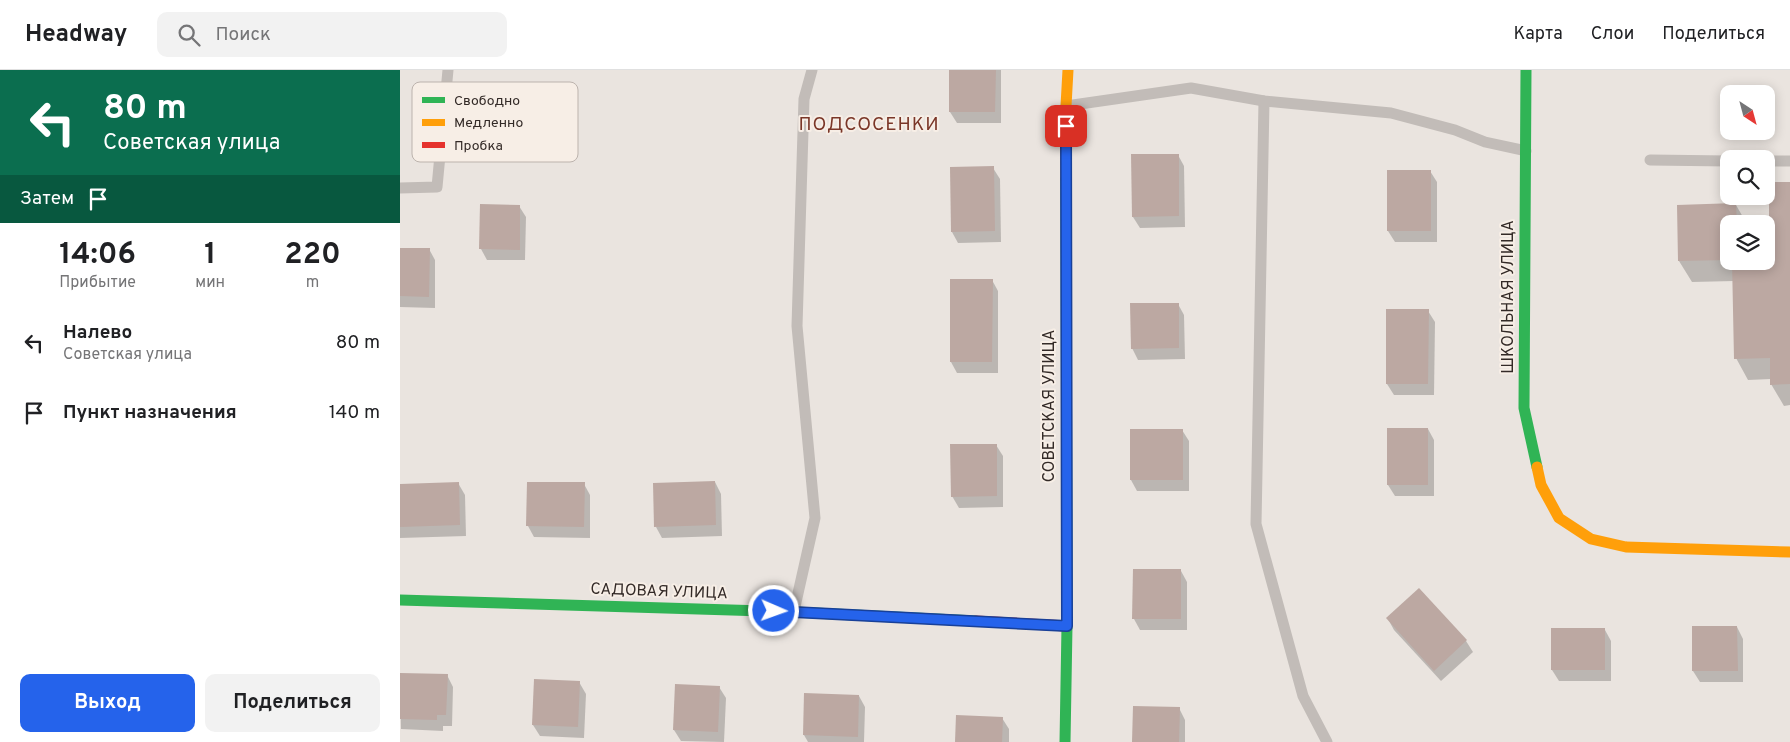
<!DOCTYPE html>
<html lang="ru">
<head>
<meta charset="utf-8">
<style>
	:root { --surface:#fff; --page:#f2f2f2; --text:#202124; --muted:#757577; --line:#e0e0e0; --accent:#2563eb }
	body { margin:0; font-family:Overpass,sans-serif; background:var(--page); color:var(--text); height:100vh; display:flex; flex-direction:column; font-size:19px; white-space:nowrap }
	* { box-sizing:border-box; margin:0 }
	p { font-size:16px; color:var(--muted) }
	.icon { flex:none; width:28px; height:28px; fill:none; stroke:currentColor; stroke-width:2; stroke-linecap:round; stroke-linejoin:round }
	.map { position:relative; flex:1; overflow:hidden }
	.drawer { display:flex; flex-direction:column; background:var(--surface); width:400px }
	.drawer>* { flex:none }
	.top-card { background:#0b6e4f; color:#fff; overflow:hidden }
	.needle { width:32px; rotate:144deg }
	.buttons { position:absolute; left:1320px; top:15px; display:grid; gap:10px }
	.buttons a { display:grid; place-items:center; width:55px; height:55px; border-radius:10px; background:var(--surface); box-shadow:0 2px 12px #0003; font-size:25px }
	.pin { position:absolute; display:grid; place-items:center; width:42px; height:42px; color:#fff; margin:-21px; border-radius:10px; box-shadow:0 2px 8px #0006 }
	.me { position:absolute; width:55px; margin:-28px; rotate:92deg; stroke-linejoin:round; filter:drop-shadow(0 0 4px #0008) }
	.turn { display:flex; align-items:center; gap:18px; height:105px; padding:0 20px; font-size:22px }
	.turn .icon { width:65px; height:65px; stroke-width:2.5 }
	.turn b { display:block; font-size:35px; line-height:42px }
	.then { display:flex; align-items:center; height:48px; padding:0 20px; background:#0003; gap:10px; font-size:19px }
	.eta { display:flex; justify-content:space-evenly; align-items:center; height:85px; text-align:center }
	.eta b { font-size:30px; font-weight:700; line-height:35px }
	.primary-button { display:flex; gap:10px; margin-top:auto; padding:10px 20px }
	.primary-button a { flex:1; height:58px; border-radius:10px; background:var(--accent); color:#fff; font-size:20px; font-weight:700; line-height:58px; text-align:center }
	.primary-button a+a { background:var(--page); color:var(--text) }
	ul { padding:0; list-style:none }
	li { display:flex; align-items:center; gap:15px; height:70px; padding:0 20px }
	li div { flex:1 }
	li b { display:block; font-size:19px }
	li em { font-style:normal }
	header { display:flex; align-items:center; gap:30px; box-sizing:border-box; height:70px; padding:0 25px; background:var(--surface); border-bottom:1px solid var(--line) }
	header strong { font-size:24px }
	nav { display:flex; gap:28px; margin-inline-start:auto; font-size:18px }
	.search { width:350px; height:45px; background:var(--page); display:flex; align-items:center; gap:12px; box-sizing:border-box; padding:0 18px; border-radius:10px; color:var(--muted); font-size:19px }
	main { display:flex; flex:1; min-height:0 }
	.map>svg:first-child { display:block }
	.shadow { fill:#0003 }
	.building { fill:#bca8a2 }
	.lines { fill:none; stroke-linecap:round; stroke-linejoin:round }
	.lane { stroke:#c2bcb8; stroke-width:11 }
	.fast { stroke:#30b455; stroke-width:11 }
	.slow { stroke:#ff9f0a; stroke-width:11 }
	.jam { stroke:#e5322d; stroke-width:11 }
	.route-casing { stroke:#184099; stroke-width:12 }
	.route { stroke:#2563eb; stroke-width:9 }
	.labels { text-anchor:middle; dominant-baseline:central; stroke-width:4; stroke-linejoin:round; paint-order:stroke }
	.street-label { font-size:16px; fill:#332a27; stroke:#f7eee6 }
	.quarter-label { font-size:19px; letter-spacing:1px; fill:#7a3628; stroke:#f7eee6 }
	.key { fill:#f7eee6; stroke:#bcb3ad; stroke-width:1 }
	.key-label { font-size:14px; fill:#332a27 }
</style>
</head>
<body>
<header>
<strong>Headway</strong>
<div class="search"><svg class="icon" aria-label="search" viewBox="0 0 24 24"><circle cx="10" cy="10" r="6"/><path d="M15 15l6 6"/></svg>Поиск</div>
<nav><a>Карта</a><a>Слои</a><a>Поделиться</a></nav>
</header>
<main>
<section class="drawer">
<div class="top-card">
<div class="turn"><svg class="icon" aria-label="left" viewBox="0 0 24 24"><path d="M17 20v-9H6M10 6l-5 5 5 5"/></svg><div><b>80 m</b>Советская улица</div></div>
<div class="then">Затем<svg class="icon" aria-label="arrive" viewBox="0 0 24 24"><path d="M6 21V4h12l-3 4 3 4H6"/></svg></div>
</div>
<div class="eta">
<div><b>14:06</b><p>Прибытие</p></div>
<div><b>1</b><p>мин</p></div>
<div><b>220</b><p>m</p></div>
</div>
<ul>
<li><svg class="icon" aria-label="left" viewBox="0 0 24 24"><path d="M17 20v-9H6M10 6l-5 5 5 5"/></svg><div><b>Налево</b><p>Советская улица</p></div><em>80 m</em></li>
<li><svg class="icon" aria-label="arrive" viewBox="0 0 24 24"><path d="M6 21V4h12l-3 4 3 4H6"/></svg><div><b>Пункт назначения</b></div><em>140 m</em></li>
</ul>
<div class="primary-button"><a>Выход</a><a>Поделиться</a></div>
</section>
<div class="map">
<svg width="1390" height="672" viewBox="0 0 1390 672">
	<rect width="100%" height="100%" fill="#eae4df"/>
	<!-- shadow -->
	<g class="shadow">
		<path d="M550,0H601V53H557L550,42Z"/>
		<path d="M778,85L784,96L785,157L740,158L733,147Z"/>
		<path d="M593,98L600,109L601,172L558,173L552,162Z"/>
		<path d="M988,101H1030L1037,112V172H995L988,161Z"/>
		<path d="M1390,113V335L1384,336L1371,314V309L1348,310L1336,288L1334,211L1292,212L1279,191L1336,135L1347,154H1329V191H1366L1371,156Z"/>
		<path d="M119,136L126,147L125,190H87L81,179Z"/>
		<path d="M0,179H29L35,190V238L0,237Z"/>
		<path d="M592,210L598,221V303H557L551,292Z"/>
		<path d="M778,234L784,245L785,289L738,290L732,278Z"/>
		<path d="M1028,241L1035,252L1034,325H994L987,314Z"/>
		<path d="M1028,359L1034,370V426H995L988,415Z"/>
		<path d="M782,360L789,371V421H737L731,410Z"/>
		<path d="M596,375L603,386V437L559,438L552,426Z"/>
		<path d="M315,412L321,424L322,466L262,468L256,457Z"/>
		<path d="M58,413L65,425L66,466L0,468V415Z"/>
		<path d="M184,414L190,425V468L134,467L128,456Z"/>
		<path d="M734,501H781L787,512V560H740L734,549Z"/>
		<path d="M1019,519L1066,571L1073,582L1041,611L994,560L988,549Z"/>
		<path d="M1337,557L1343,569V612H1300L1293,601Z"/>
		<path d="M1205,560L1211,571V611H1159L1152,600Z"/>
		<path d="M0,604L47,605L53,617L52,656H43V661L1,659Z"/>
		<path d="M179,612L186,624L184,668L140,666L133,655Z"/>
		<path d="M319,617L326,628L324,672L281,671L274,660Z"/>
		<path d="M459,626L465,637L464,672H408L404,665Z"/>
		<path d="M779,638L785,650V672H733Z"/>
		<path d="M602,648L609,659V672H556Z"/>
	</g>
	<!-- building -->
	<g class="building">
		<path d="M549,0H596L595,42H549Z"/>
		<path d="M731,84H779V146L732,147Z"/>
		<path d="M594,96L595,161L551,162L550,97Z"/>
		<rect x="987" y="100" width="44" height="61"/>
		<path d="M1369,112H1390V314L1370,315V288L1334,289L1332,191H1366V155H1369Z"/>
		<path d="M1336,133L1337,154H1329V190L1278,191L1277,135Z"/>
		<path d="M80,134L120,135V180L79,179Z"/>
		<path d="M0,178H30L29,227L0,226Z"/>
		<path d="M550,209H593L592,292H550Z"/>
		<path d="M730,233H779V278L731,279Z"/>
		<path d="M986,239H1029L1028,314H986Z"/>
		<rect x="987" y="358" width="41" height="57"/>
		<rect x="730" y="359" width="53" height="51"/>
		<path d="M550,374H597V426L551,427Z"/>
		<path d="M315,411L316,455L254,457L253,413Z"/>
		<path d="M59,412L60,455L0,457V414Z"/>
		<path d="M127,412H185L184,457L126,456Z"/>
		<path d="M733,499H781V549H732Z"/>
		<path d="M1019,518L1067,570L1034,601L986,548Z"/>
		<path d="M1292,556H1337L1338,601H1292Z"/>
		<rect x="1151" y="558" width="54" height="42"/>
		<path d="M0,603L48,604L46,645H37V650L0,649Z"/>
		<path d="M134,609L180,611L178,657L132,655Z"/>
		<path d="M275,614L320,616L318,662L273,660Z"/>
		<path d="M404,623L459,625L458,667L403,665Z"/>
		<path d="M733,636L780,637L779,672H732Z"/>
		<path d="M556,645L603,647L602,672H555Z"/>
	</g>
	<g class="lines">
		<!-- lane -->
		<g class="lane">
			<path d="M864,31L856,454L903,626L927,672"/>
			<path d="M666,36L791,18L864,31L991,43L1055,60L1085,72L1126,81"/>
			<path d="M1250,90L1329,91"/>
			<path d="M1366,91H1390"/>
			<path d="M0,118L37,117L48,0"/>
			<path d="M394,541L415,448L397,256L404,29L412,0"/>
		</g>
		<!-- fast -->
		<g class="fast">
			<path d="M1126,0L1124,338L1137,397"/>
			<path d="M0,530L394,542L576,551"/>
			<path d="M665,672L667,556L666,109"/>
		</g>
		<!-- slow -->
		<g class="slow">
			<path d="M666,109V36L668,0"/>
			<path d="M1137,397L1141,415L1159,448L1191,469L1226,477L1390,482"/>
		</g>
		<!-- jam -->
		<path class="jam" d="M576,551L667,556"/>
	</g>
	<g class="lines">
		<defs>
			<path id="route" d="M374,541L667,556L666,56"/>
		</defs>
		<!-- route casing -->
		<use href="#route" class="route-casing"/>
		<!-- route -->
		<use href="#route" class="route"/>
	</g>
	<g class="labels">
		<!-- street labels -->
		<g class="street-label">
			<text transform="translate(1109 227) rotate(-90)">ШКОЛЬНАЯ УЛИЦА</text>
			<text transform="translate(650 336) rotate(-90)">СОВЕТСКАЯ УЛИЦА</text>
			<text transform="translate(259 522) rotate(2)">САДОВАЯ УЛИЦА</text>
		</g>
		<!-- quarter labels -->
		<g class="quarter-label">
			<text x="469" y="55">ПОДСОСЕНКИ</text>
		</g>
	</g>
	<!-- legend -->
	<rect x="12" y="12" width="166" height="80" rx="8" class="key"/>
	<rect x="22" y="27" width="23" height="6" fill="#30b455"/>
	<rect x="22" y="49" width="23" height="7" fill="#ff9f0a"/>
	<rect x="22" y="72" width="23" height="6" fill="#e5322d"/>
	<g class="key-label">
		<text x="54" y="35">Свободно</text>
		<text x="54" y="57">Медленно</text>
		<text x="54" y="80">Пробка</text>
	</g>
</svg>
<div class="buttons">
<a><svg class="needle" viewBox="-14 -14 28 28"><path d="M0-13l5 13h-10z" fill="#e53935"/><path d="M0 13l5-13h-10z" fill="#757577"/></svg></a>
<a><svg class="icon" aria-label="search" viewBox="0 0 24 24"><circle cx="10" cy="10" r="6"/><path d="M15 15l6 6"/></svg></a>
<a><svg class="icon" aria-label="layers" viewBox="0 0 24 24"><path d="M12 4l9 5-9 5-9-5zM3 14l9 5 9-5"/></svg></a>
</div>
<div class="pin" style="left:666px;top:56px;background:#d93025"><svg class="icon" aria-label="arrive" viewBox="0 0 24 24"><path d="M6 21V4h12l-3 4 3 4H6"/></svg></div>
<svg class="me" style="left:374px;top:541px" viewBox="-20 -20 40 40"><circle r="17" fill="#2563eb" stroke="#fff" stroke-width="3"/><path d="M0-11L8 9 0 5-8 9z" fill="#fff"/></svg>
</div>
</main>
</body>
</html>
